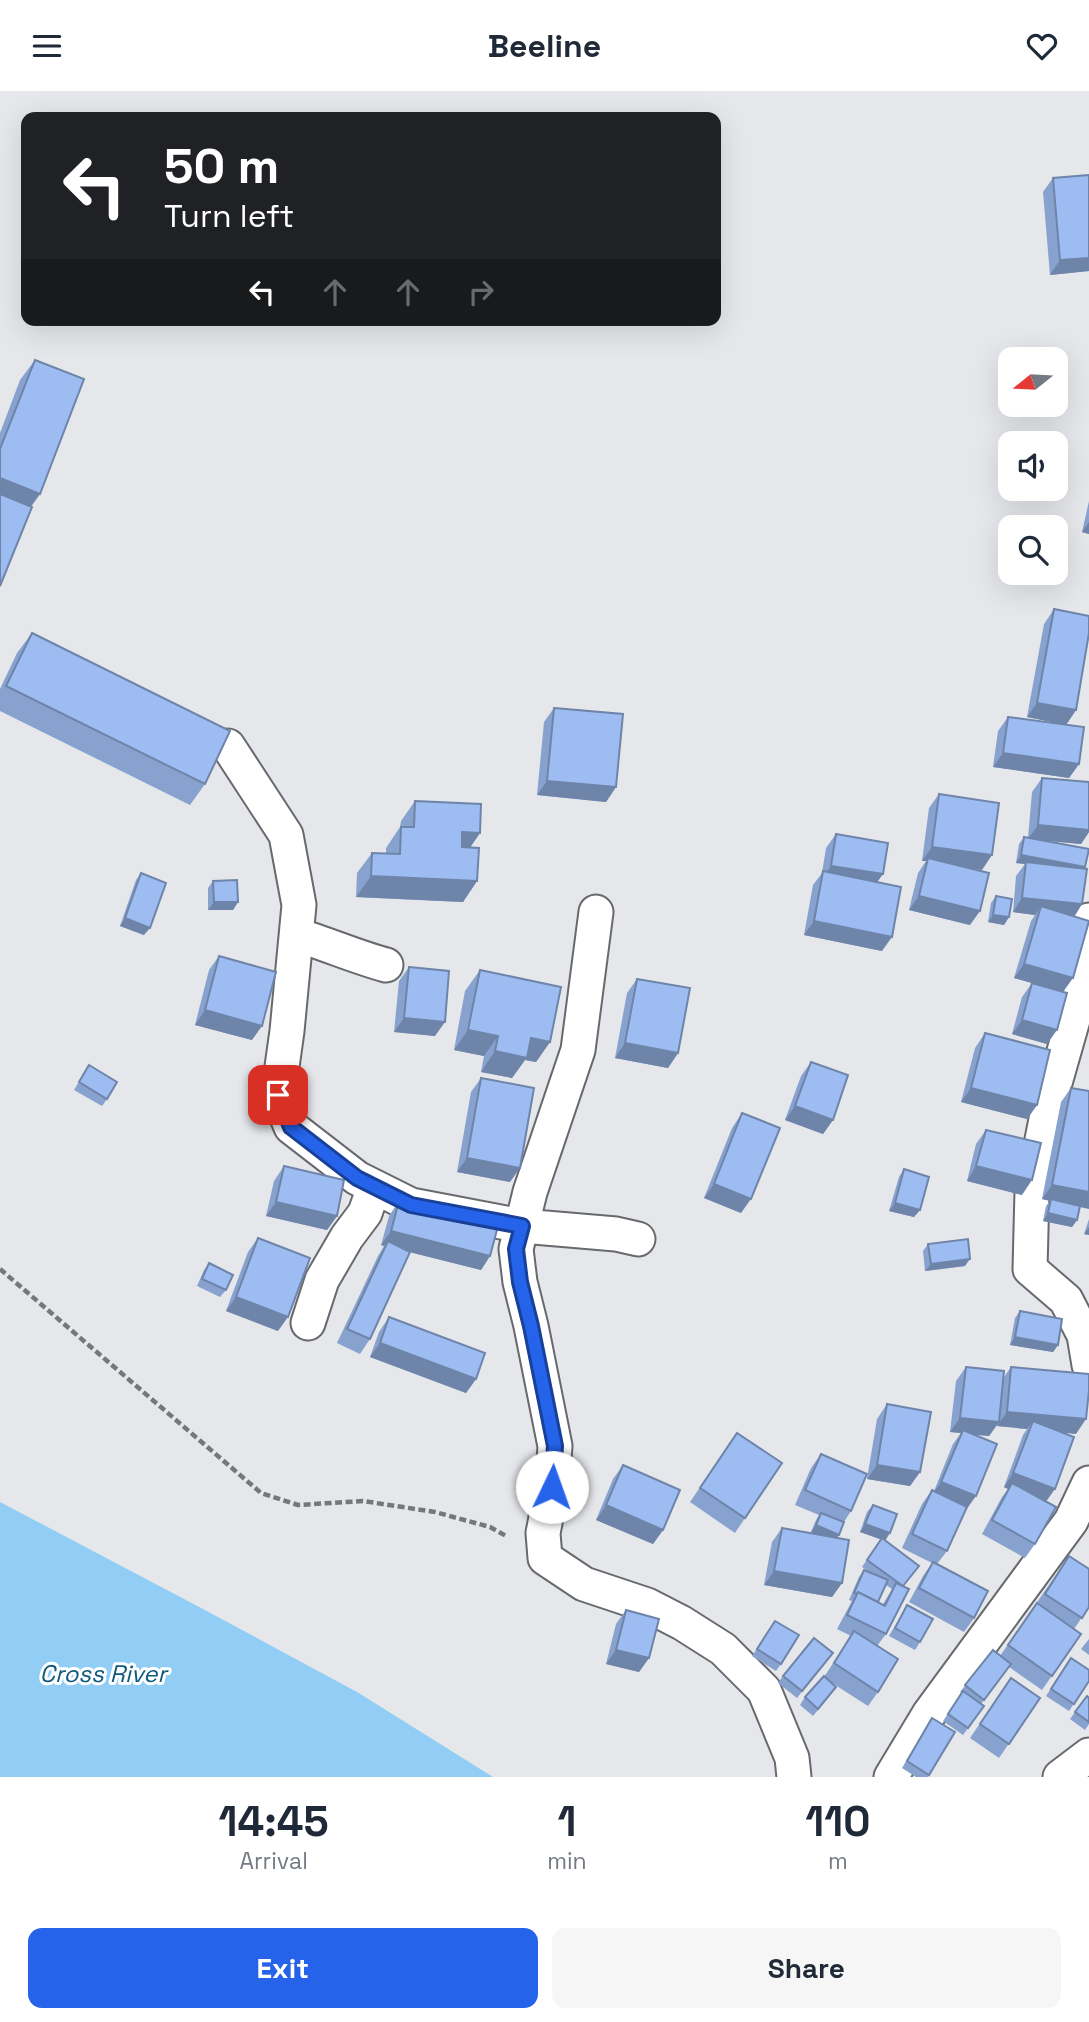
<!DOCTYPE html>
<html lang="en">
<head>
<meta charset="utf-8">
<style>
	:root { --surface:#fff; --page:#f6f6f7; --text:#1f2937; --muted:#747a83; --accent:#2563eb }
	body { margin:0; font-family:"Space Grotesk",sans-serif; background:var(--page); color:var(--text); height:100vh; display:flex; flex-direction:column; font-size:26px; white-space:nowrap }
	* { box-sizing:border-box; margin:0 }
	p { font-size:23px; color:var(--muted) }
	.icon { flex:none; width:38px; height:38px; fill:none; stroke:currentColor; stroke-width:2; stroke-linecap:round; stroke-linejoin:round }
	.map { position:relative; height:1686px; overflow:hidden }
	.sheet { display:flex; flex-direction:column; background:var(--surface); flex:1 }
	.sheet>* { flex:none }
	.banner { position:absolute; left:21px; top:21px; width:700px; height:214px; border-radius:14px; box-shadow:0 7px 28px #0002; background:#202124; color:#fff; overflow:hidden }
	.needle { width:46px; rotate:252deg }
	.buttons { position:absolute; left:998px; top:256px; display:grid; gap:14px }
	.buttons a { display:grid; place-items:center; width:70px; height:70px; border-radius:14px; background:var(--surface); box-shadow:0 7px 28px #0002; font-size:35px }
	.pin { position:absolute; display:grid; place-items:center; width:60px; height:60px; color:#fff; margin:-30px; border-radius:14px; box-shadow:0 4px 10px #0006 }
	.me { position:absolute; width:77px; margin:-38px; rotate:3deg; stroke-linejoin:round; filter:drop-shadow(0 0 5px #0008) }
	.turn { display:flex; align-items:center; gap:24px; height:147px; padding:0 28px; font-size:32px }
	.turn .icon { width:91px; height:91px; stroke-width:2.5 }
	.turn b { display:block; font-size:49px; line-height:60px }
	.lanes { display:flex; align-items:center; height:66px; padding:0 28px; background:#0003; justify-content:center; gap:35px; direction:ltr }
	.lanes .off { opacity:.35 }
	.eta { display:flex; justify-content:space-evenly; align-items:center; height:119px; text-align:center }
	.eta b { font-size:42px; font-weight:700; line-height:49px }
	.button { display:flex; gap:14px; margin-top:auto; padding:14px 28px }
	.button a { flex:1; height:80px; border-radius:14px; background:var(--accent); color:#fff; font-size:28px; font-weight:700; line-height:80px; text-align:center }
	.button a+a { background:var(--page); color:var(--text) }
	header { display:flex; justify-content:space-between; align-items:center; height:91px; padding:0 28px; background:var(--surface); font-size:32px; font-weight:700 }
	.map>svg:first-child { display:block }
	.water { fill:#91cdf4 }
	.lines { fill:none; stroke-linecap:round; stroke-linejoin:round }
	.minor-casing { stroke:#67696d; stroke-width:37 }
	.path { stroke:#757779; stroke-width:4.5; stroke-dasharray:7 3.5; stroke-linecap:butt }
	.minor { stroke:#fff; stroke-width:33 }
	.wall { fill:#87a2cf; fill-rule:evenodd }
	.shaded-wall { fill:#6e84a9 }
	.building { fill:#9dbcf1; stroke:#6e84a9; stroke-width:2 }
	.route-casing { stroke:#184099; stroke-width:18 }
	.route { stroke:#2563eb; stroke-width:12 }
	.labels { text-anchor:middle; dominant-baseline:central; stroke-width:6; stroke-linejoin:round; paint-order:stroke }
	.water-label { font-size:24px; font-style:italic; fill:#0e597d; stroke:#fff }
</style>
</head>
<body>
<header><svg class="icon" aria-label="menu" viewBox="0 0 24 24"><path d="M4 6h16M4 12h16M4 18h16"/></svg>Beeline<svg class="icon" aria-label="heart" viewBox="0 0 24 24"><path d="M12 20l-8-8c-3-5 5-10 8-4 3-6 11-1 8 4z"/></svg></header>
<div class="map">
<svg width="1089" height="1686" viewBox="0 0 1089 1686">
	<rect width="100%" height="100%" fill="#e5e7eb"/>
	<!-- water -->
	<path class="water" d="M0,1411L203,1518L357,1601L493,1686H0Z"/>
	<g class="lines">
		<defs>
			<g id="minor">
				<path d="M228,655L286,744L299,814L287,940L278,1004L291,1036L357,1087L411,1114L522,1135L616,1143L638,1148"/>
				<path d="M596,821L578,959L530,1101L516,1158L520,1191L531,1235L555,1355L552,1396L543,1442L545,1467L584,1493L647,1514L682,1532L723,1558L764,1599L792,1667L794,1686"/>
				<path d="M1089,829L1084,890L1049,1013L1032,1100L1030,1178L1066,1209L1084,1244L1089,1274"/>
				<path d="M297,844C327,853 356,866 386,874"/>
				<path d="M308,1232L322,1189L347,1146L365,1122L374,1096"/>
				<path d="M891,1686L929,1623L1071,1430L1089,1392"/>
				<path d="M1060,1686L1089,1664"/>
			</g>
		</defs>
		<!-- minor casing -->
		<use href="#minor" class="minor-casing"/>
		<!-- path -->
		<path class="path" d="M0,1178L261,1402L298,1414L363,1410L435,1421L490,1436L508,1446"/>
		<!-- minor -->
		<use href="#minor" class="minor"/>
	</g>
	<!-- wall -->
	<g class="wall">
		<path d="M1089,84V180L1050,184L1043,101L1053,87Z"/>
		<path d="M35,269L40,403L31,416L0,495V342L20,289Z"/>
		<path d="M1089,410V443L1082,441Z"/>
		<path d="M1054,518L1076,619L1066,634L1079,673L1069,687L993,676L998,640L1008,626L1063,633L1027,626L1044,533Z"/>
		<path d="M32,542L205,693L190,714L0,620V598L17,562Z"/>
		<path d="M554,617L616,696L606,711L537,704L544,631Z"/>
		<path d="M1042,687L1089,691V741L1081,753L1048,750L1084,777L1082,813L1074,825L1063,901L1047,953L1012,943L1022,906L1032,892L1014,887L1031,830L1035,824L1013,821L1016,785L1025,773L1016,772L1019,753L1024,746L1028,747L1032,701Z"/>
		<path d="M939,703L982,779L961,775L970,834L909,819L918,782L926,770H922L929,717Z"/>
		<path d="M415,710L480,742L470,757L477,790L463,811L356,806L357,782L372,762H386V757L400,736L401,730Z"/>
		<path d="M836,743L877,791L882,860L804,844L813,794L822,782L826,757Z"/>
		<path d="M141,782L144,844L120,835L136,789Z"/>
		<path d="M213,790L238,811L233,819H208V797Z"/>
		<path d="M996,805L1009,826L1004,834L988,831L991,812Z"/>
		<path d="M219,865L252,949L195,934L209,879Z"/>
		<path d="M409,876L435,945L394,941L399,890Z"/>
		<path d="M480,879L550,951L536,971L525,969L512,987L481,981L484,965L454,959L465,900Z"/>
		<path d="M637,888L678,962L668,977L615,967L627,902Z"/>
		<path d="M985,942L1037,1014L1027,1028L961,1011L975,957Z"/>
		<path d="M811,971L833,1029L823,1043L785,1029L801,985Z"/>
		<path d="M89,974L107,1008L102,1015L74,999Z"/>
		<path d="M481,987L510,1091L457,1081L471,1001Z"/>
		<path d="M1071,997L1080,1116L1077,1129L1072,1136L1043,1130L1046,1115L1050,1110L1042,1108L1061,1011Z"/>
		<path d="M742,1022L741,1122L704,1107L732,1037Z"/>
		<path d="M986,1039L1022,1104L967,1090L976,1053Z"/>
		<path d="M284,1075L337,1125L327,1139L266,1125L274,1090Z"/>
		<path d="M904,1078L920,1119L914,1126L889,1120L899,1086Z"/>
		<path d="M399,1110L490,1165L481,1179L410,1161L370,1248L360,1263L337,1252L378,1165L384,1155L381,1154L389,1125Z"/>
		<path d="M1089,1128V1144L1084,1143Z"/>
		<path d="M258,1147L278,1240L226,1220L248,1161Z"/>
		<path d="M928,1153L965,1175L925,1180L923,1160Z"/>
		<path d="M209,1172L226,1199L220,1206L197,1195L204,1179Z"/>
		<path d="M1020,1220L1058,1254L1053,1261L1010,1254L1015,1227Z"/>
		<path d="M389,1226L476,1288L466,1302L370,1266L379,1241Z"/>
		<path d="M966,1276L1004,1286L1011,1276L1076,1343L1063,1341L1035,1453L1025,1467L982,1443L1002,1406L1008,1398L1004,1396L1023,1344L1027,1338L997,1335V1334L989,1345L975,1344L965,1419L947,1460L937,1473L974,1527L964,1541L909,1511L923,1485L932,1472L902,1457L922,1413L932,1399L934,1400L953,1353L961,1342L950,1341L956,1290Z"/>
		<path d="M887,1313L920,1381L910,1395L867,1388L877,1328Z"/>
		<path d="M737,1342L782,1372L735,1442L690,1411Z"/>
		<path d="M821,1363L851,1420L844,1431L837,1447L842,1492L832,1506L764,1494L772,1451L782,1437L815,1443L811,1441L816,1429L819,1424L795,1414L811,1377Z"/>
		<path d="M623,1374L663,1439L653,1453L596,1429L613,1388Z"/>
		<path d="M873,1414L885,1449L904,1495L886,1543L877,1555L878,1601L868,1615L829,1590L831,1603L813,1625L800,1614L805,1606L824,1586L851,1545L837,1538L852,1510L849,1509L859,1486L864,1479L868,1480L862,1476L881,1448L860,1441L867,1421ZM886,1494L892,1498L883,1513L878,1511Z"/>
		<path d="M1069,1465L1089,1516L1074,1538L1081,1543L1042,1599L1009,1576L981,1613L984,1615L963,1644L943,1630L962,1602L960,1601L993,1559L1000,1565Z"/>
		<path d="M907,1514L920,1551L915,1559L889,1545Z"/>
		<path d="M626,1519L649,1567L639,1581L606,1573L616,1533Z"/>
		<path d="M775,1530L781,1573L776,1580L752,1565Z"/>
		<path d="M1089,1548V1564L1081,1558Z"/>
		<path d="M1071,1567L1089,1590L1069,1620L1046,1605Z"/>
		<path d="M827,1569L797,1607L778,1592L783,1585Z"/>
		<path d="M1011,1587L1040,1607L999,1667L970,1647Z"/>
		<path d="M1087,1605L1089,1607V1633L1085,1639L1070,1628Z"/>
		<path d="M932,1627L955,1641L928,1686H916L902,1677Z"/>
	</g>
	<!-- shaded-wall -->
	<g class="shaded-wall">
		<path d="M1089,167V180L1050,184L1060,169Z"/>
		<path d="M0,387L40,403L25,423L0,413Z"/>
		<path d="M1089,431V443L1082,441Z"/>
		<path d="M1037,612L1076,619L1066,634L1027,626Z"/>
		<path d="M1003,662L1079,673L1069,687L993,676Z"/>
		<path d="M547,690L616,696L606,711L537,704Z"/>
		<path d="M1038,734L1089,739V741L1081,753L1028,748Z"/>
		<path d="M462,741L480,742L465,763L448,762Z"/>
		<path d="M932,756L992,764L982,779L928,771V767L926,770H922Z"/>
		<path d="M1021,764L1085,776L1080,783L1026,771L1025,773L1016,772Z"/>
		<path d="M831,775L883,783L873,797L821,789Z"/>
		<path d="M371,785L477,790L463,811L356,806Z"/>
		<path d="M919,805L980,820L970,834L909,819Z"/>
		<path d="M1022,807L1082,813L1073,828L1041,815L1035,824L1013,821Z"/>
		<path d="M214,811H238L233,819H208Z"/>
		<path d="M993,824L1009,826L1004,834L988,831Z"/>
		<path d="M125,827L150,837L144,844L120,835Z"/>
		<path d="M814,830L892,846L882,860L804,844Z"/>
		<path d="M1024,873L1073,887L1063,901L1014,887Z"/>
		<path d="M205,919L262,935L252,949L195,934Z"/>
		<path d="M404,927L445,931L435,945L394,941Z"/>
		<path d="M1022,929L1057,939L1047,953L1012,943Z"/>
		<path d="M468,939L498,945L484,965L454,959Z"/>
		<path d="M531,947L550,951L536,971L525,969L512,987L481,981L495,960Z"/>
		<path d="M625,952L678,962L668,977L615,967Z"/>
		<path d="M971,997L1037,1014L1027,1028L961,1011Z"/>
		<path d="M795,1015L833,1029L823,1043L785,1029Z"/>
		<path d="M467,1067L520,1077L510,1091L457,1081Z"/>
		<path d="M976,1075L1032,1089L1022,1104L967,1090Z"/>
		<path d="M714,1093L751,1108L741,1122L704,1107Z"/>
		<path d="M1052,1094L1089,1101V1118L1042,1108Z"/>
		<path d="M276,1111L337,1125L327,1139L266,1125Z"/>
		<path d="M895,1112L920,1119L914,1126L889,1120Z"/>
		<path d="M1048,1122L1077,1129L1072,1136L1043,1130Z"/>
		<path d="M1089,1136V1144L1084,1143Z"/>
		<path d="M391,1140L490,1165L481,1179L385,1155L388,1150L384,1155L381,1154Z"/>
		<path d="M970,1168L965,1175L925,1180L931,1173Z"/>
		<path d="M236,1206L288,1226L278,1240L226,1220Z"/>
		<path d="M1015,1246L1058,1254L1053,1261L1010,1254Z"/>
		<path d="M380,1252L476,1288L466,1302L370,1266Z"/>
		<path d="M1007,1321L1086,1328L1076,1343L1030,1338L1033,1330L1027,1338L997,1335Z"/>
		<path d="M960,1327L999,1331L989,1345L962,1342L963,1339L961,1342L950,1341Z"/>
		<path d="M877,1374L920,1381L910,1395L867,1388Z"/>
		<path d="M1013,1382L1055,1398L1045,1412L1012,1392L1008,1398L1004,1396Z"/>
		<path d="M941,1391L976,1405L966,1419L931,1405Z"/>
		<path d="M606,1414L663,1439L653,1453L596,1429Z"/>
		<path d="M865,1433L890,1442L885,1450L860,1441Z"/>
		<path d="M816,1434L839,1444L834,1451L811,1441Z"/>
		<path d="M774,1480L842,1492L832,1506L764,1494Z"/>
		<path d="M616,1559L649,1567L639,1581L606,1573Z"/>
	</g>
	<!-- building -->
	<g class="building">
		<path d="M1089,84V167L1060,169L1053,87Z"/>
		<path d="M35,269L84,288L40,403L0,387V358Z"/>
		<path d="M0,403L32,416L0,495Z"/>
		<path d="M1054,518L1089,525V542L1076,619L1037,612Z"/>
		<path d="M32,542L230,640L205,693L6,595Z"/>
		<path d="M554,617L623,623L616,696L547,690Z"/>
		<path d="M1008,626L1084,636L1079,673L1003,662Z"/>
		<path d="M1042,687L1089,691V739L1038,734Z"/>
		<path d="M939,703L999,712L992,764L932,756Z"/>
		<path d="M415,710L481,713L480,742L462,741V756L479,757L477,790L371,785L372,762L400,763L401,736H414Z"/>
		<path d="M836,743L888,752L883,783L831,775Z"/>
		<path d="M1024,746L1089,758L1085,776L1021,764Z"/>
		<path d="M928,767L989,782L980,820L919,805Z"/>
		<path d="M1026,771L1087,778L1082,813L1022,807Z"/>
		<path d="M823,780L901,796L892,846L814,830Z"/>
		<path d="M141,782L166,792L150,837L125,827Z"/>
		<path d="M237,789L238,811H214L213,790Z"/>
		<path d="M996,805L1012,808L1009,826L993,824Z"/>
		<path d="M1041,815L1089,830L1073,887L1024,873Z"/>
		<path d="M219,865L276,881L262,935L205,919Z"/>
		<path d="M409,876L449,880L445,931L404,927Z"/>
		<path d="M480,879L561,896L550,951L531,947L527,967L495,960L498,945L468,939Z"/>
		<path d="M637,888L690,897L678,962L625,952Z"/>
		<path d="M1032,892L1067,902L1057,939L1022,929Z"/>
		<path d="M985,942L1050,959L1037,1014L971,997Z"/>
		<path d="M811,971L848,984L833,1029L795,1015Z"/>
		<path d="M89,974L117,991L107,1008L79,991Z"/>
		<path d="M481,987L534,997L520,1077L467,1067Z"/>
		<path d="M1071,997L1089,1000V1101L1052,1094Z"/>
		<path d="M742,1022L780,1037L751,1108L714,1093Z"/>
		<path d="M986,1039L1041,1052L1032,1089L976,1075Z"/>
		<path d="M284,1075L344,1089L337,1125L276,1111Z"/>
		<path d="M904,1078L929,1086L920,1119L895,1112Z"/>
		<path d="M1051,1108L1080,1115L1077,1129L1048,1122Z"/>
		<path d="M399,1110L498,1135L490,1165L391,1140Z"/>
		<path d="M258,1147L310,1167L288,1226L236,1206Z"/>
		<path d="M968,1148L970,1168L931,1173L928,1153Z"/>
		<path d="M388,1150L410,1161L370,1248L347,1238Z"/>
		<path d="M209,1172L233,1184L226,1199L202,1188Z"/>
		<path d="M1020,1220L1062,1228L1058,1254L1015,1246Z"/>
		<path d="M389,1226L485,1262L476,1288L380,1252Z"/>
		<path d="M966,1276L1004,1280L999,1331L960,1327Z"/>
		<path d="M1011,1276L1089,1283V1299L1086,1328L1007,1321Z"/>
		<path d="M887,1313L931,1321L920,1381L877,1374Z"/>
		<path d="M1033,1330L1074,1346L1055,1398L1013,1382Z"/>
		<path d="M963,1339L997,1353L976,1405L941,1391Z"/>
		<path d="M737,1342L782,1372L745,1427L700,1397Z"/>
		<path d="M821,1363L867,1383L851,1420L805,1399Z"/>
		<path d="M623,1374L680,1399L663,1439L606,1414Z"/>
		<path d="M1012,1392L1056,1416L1035,1453L992,1429Z"/>
		<path d="M932,1399L967,1416L947,1460L912,1443Z"/>
		<path d="M873,1414L897,1423L890,1442L865,1433Z"/>
		<path d="M821,1422L844,1431L839,1444L816,1434Z"/>
		<path d="M782,1437L849,1449L842,1492L774,1480Z"/>
		<path d="M882,1447L919,1475L903,1495L867,1469Z"/>
		<path d="M1069,1465L1089,1478V1516L1082,1527L1045,1503Z"/>
		<path d="M933,1471L988,1500L974,1527L919,1497Z"/>
		<path d="M864,1479L888,1489L878,1511L858,1501L857,1503L854,1502Z"/>
		<path d="M896,1492L909,1498L886,1543L847,1524L858,1501L885,1515Z"/>
		<path d="M1037,1512L1081,1543L1052,1585L1008,1554Z"/>
		<path d="M907,1514L933,1528L920,1551L895,1537Z"/>
		<path d="M626,1519L659,1528L649,1567L616,1559Z"/>
		<path d="M775,1530L799,1544L781,1573L757,1558Z"/>
		<path d="M854,1540L898,1568L878,1601L834,1572Z"/>
		<path d="M814,1547L833,1562L802,1600L783,1585Z"/>
		<path d="M993,1559L1011,1573L984,1609L965,1594Z"/>
		<path d="M1071,1567L1089,1579V1590L1074,1613L1051,1598Z"/>
		<path d="M824,1585L836,1596L818,1618L805,1606Z"/>
		<path d="M1011,1587L1040,1607L1009,1653L980,1633Z"/>
		<path d="M963,1600L984,1615L968,1637L948,1623Z"/>
		<path d="M1087,1605L1089,1607V1631L1075,1621Z"/>
		<path d="M932,1627L955,1641L929,1684L907,1670Z"/>
	</g>
	<g class="lines">
		<defs>
			<path id="route" d="M278,1004L291,1036L357,1087L411,1114L522,1135L516,1158L520,1191L531,1235L555,1355L552,1396"/>
		</defs>
		<!-- route casing -->
		<use href="#route" class="route-casing"/>
		<!-- route -->
		<use href="#route" class="route"/>
	</g>
	<g class="labels">
		<!-- water labels -->
		<g class="water-label">
			<text x="103" y="1582">Cross River</text>
		</g>
	</g>
</svg>
<div class="buttons">
<a><svg class="needle" viewBox="-14 -14 28 28"><path d="M0-13l5 13h-10z" fill="#e53935"/><path d="M0 13l5-13h-10z" fill="#747a83"/></svg></a>
<a><svg class="icon" aria-label="sound" viewBox="0 0 24 24"><path d="M4 9h4l5-4v14l-5-4H4zM17 9q2 3 0 6"/></svg></a>
<a><svg class="icon" aria-label="search" viewBox="0 0 24 24"><circle cx="10" cy="10" r="6"/><path d="M15 15l6 6"/></svg></a>
</div>
<div class="pin" style="left:278px;top:1004px;background:#d93025"><svg class="icon" aria-label="arrive" viewBox="0 0 24 24"><path d="M6 21V4h12l-3 4 3 4H6"/></svg></div>
<svg class="me" style="left:552px;top:1396px" viewBox="-20 -20 40 40"><circle r="19" fill="#fff"/><path d="M0-13L10 11 0 6-10 11z" fill="#2563eb"/></svg>
<div class="banner">
<div class="turn"><svg class="icon" aria-label="left" viewBox="0 0 24 24"><path d="M17 20v-9H6M10 6l-5 5 5 5"/></svg><div><b>50 m</b>Turn left</div></div>
<div class="lanes"><svg class="icon" aria-label="left" viewBox="0 0 24 24"><path d="M17 20v-9H6M10 6l-5 5 5 5"/></svg><svg class="icon off" aria-label="ahead" viewBox="0 0 24 24"><path d="M12 20V5M6 11l6-6 6 6"/></svg><svg class="icon off" aria-label="ahead" viewBox="0 0 24 24"><path d="M12 20V5M6 11l6-6 6 6"/></svg><svg class="icon off" aria-label="right" viewBox="0 0 24 24"><path d="M7 20v-9h11M14 6l5 5-5 5"/></svg></div>
</div>
</div>
<section class="sheet">
<div class="eta">
<div><b>14:45</b><p>Arrival</p></div>
<div><b>1</b><p>min</p></div>
<div><b>110</b><p>m</p></div>
</div>
<div class="button"><a>Exit</a><a>Share</a></div>
</section>
</body>
</html>
